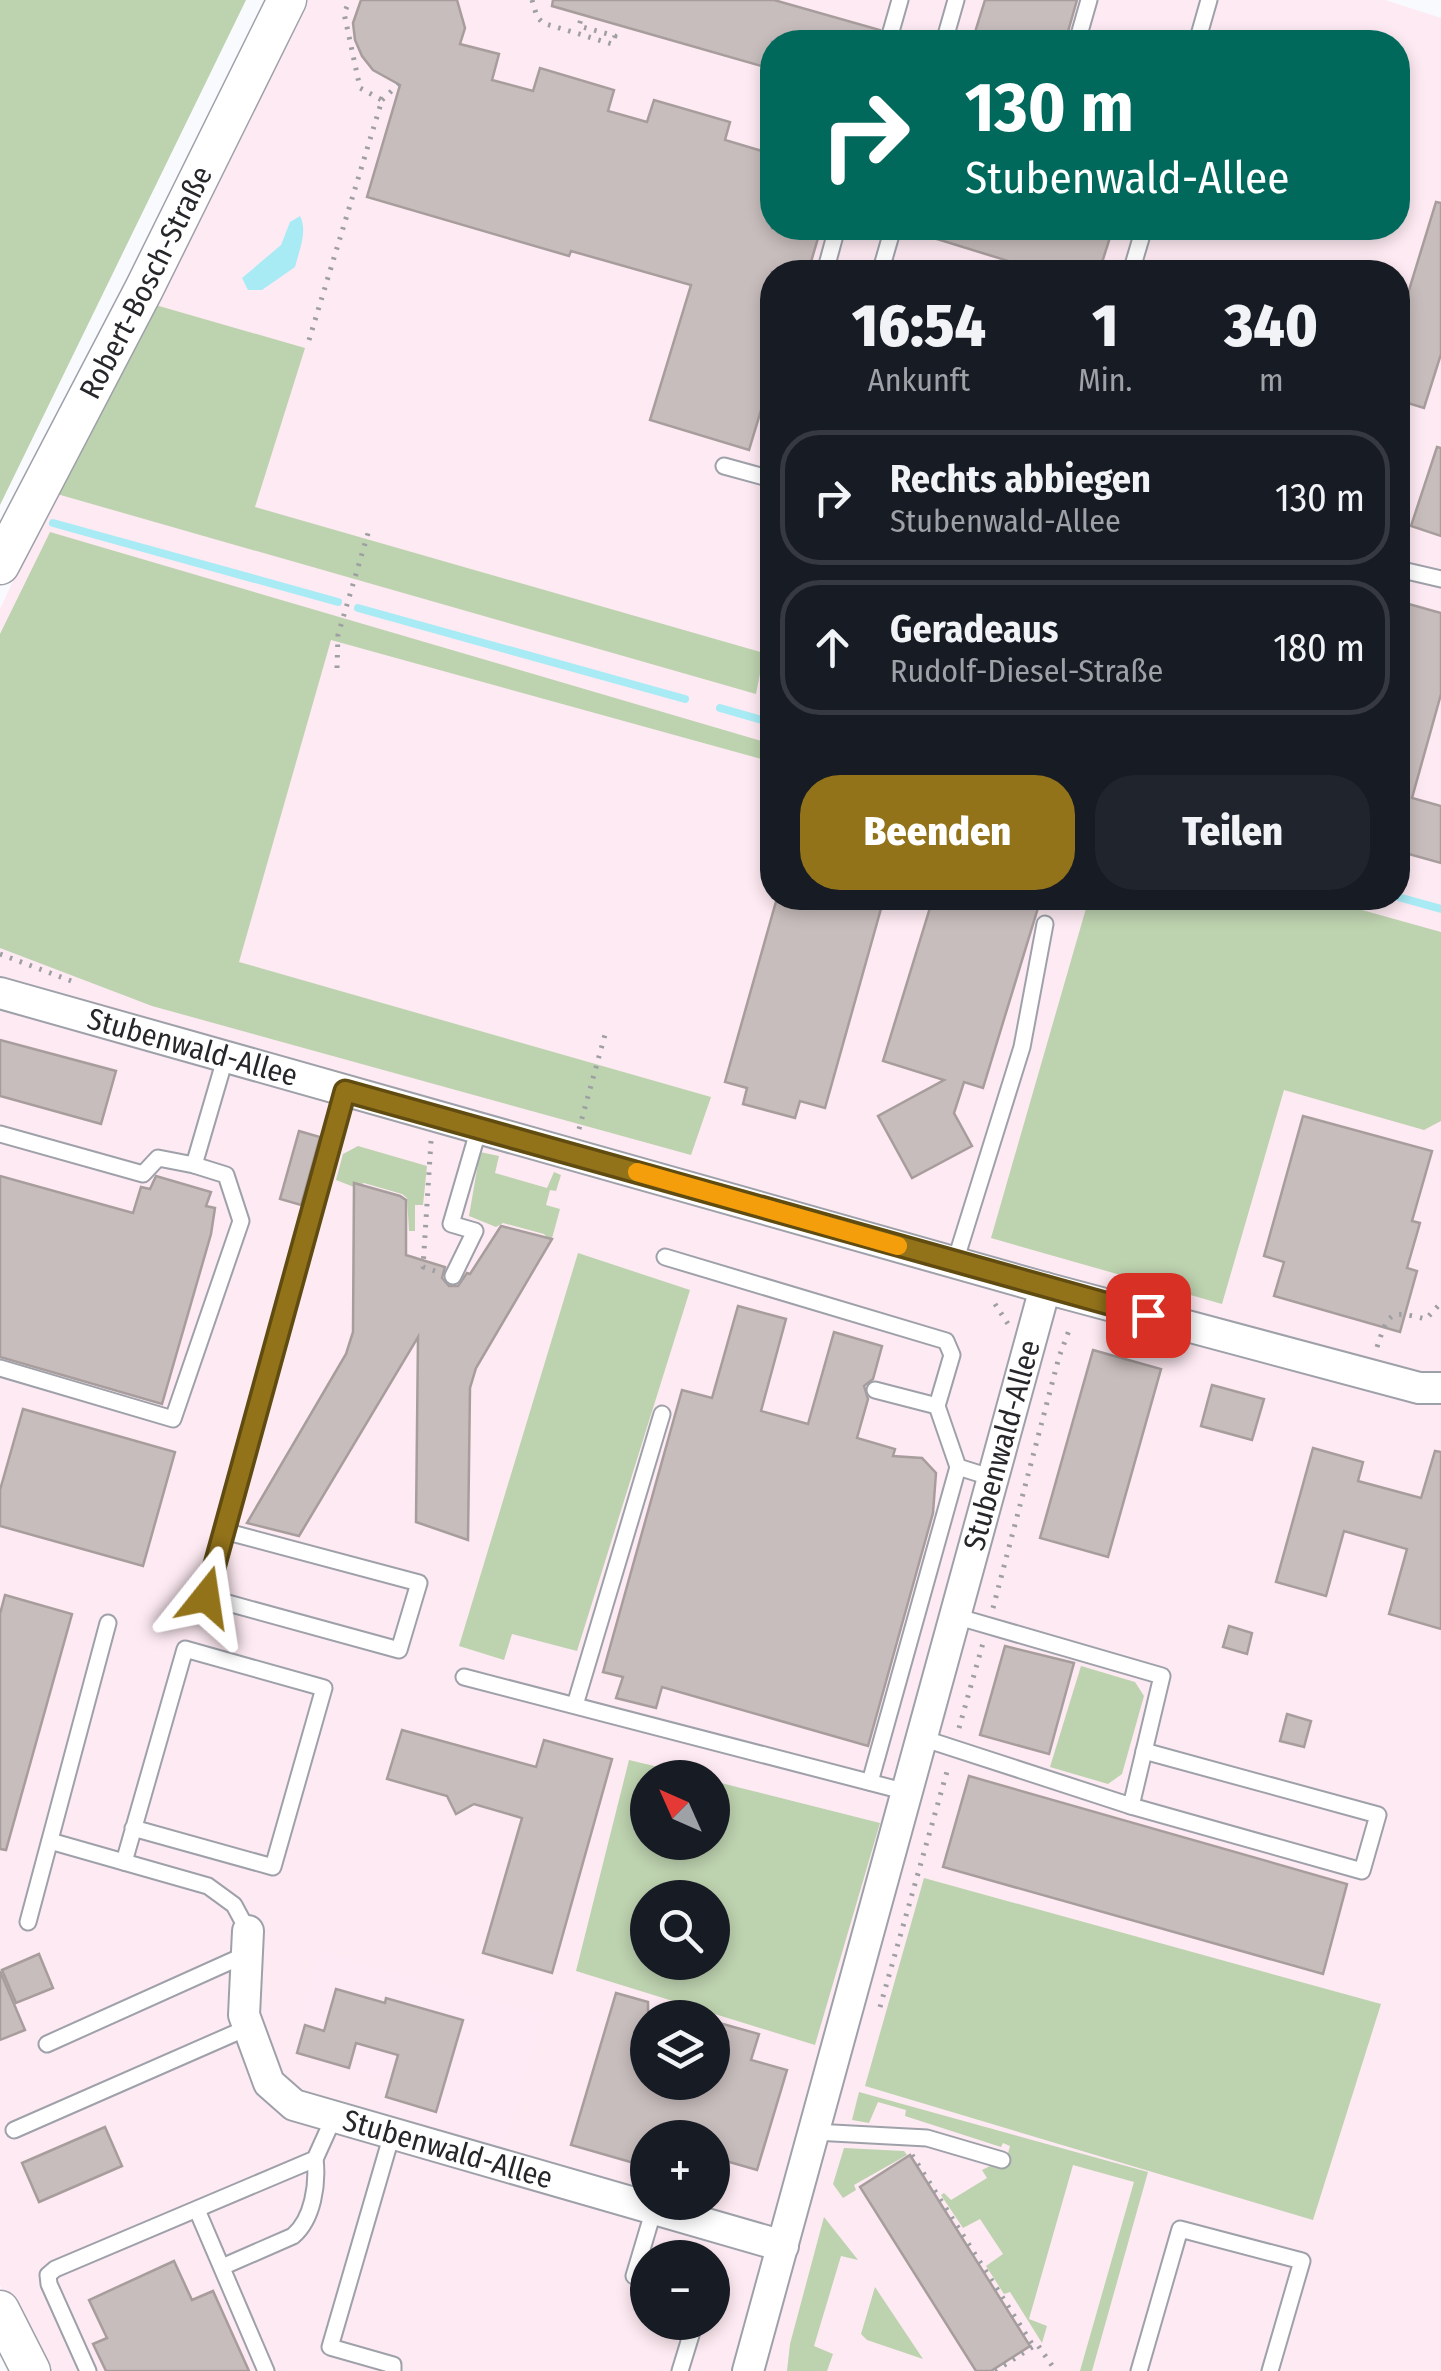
<!DOCTYPE html>
<html lang="de">
<head>
<meta charset="utf-8">
<style>
	:root { --surface:#171b24; --page:#20242c; --text:#f1f3f6; --muted:#9ea1a6; --line:#363941; --accent:#93731a }
	body { margin:0; font-family:"Fira Sans Condensed",sans-serif; background:var(--page); color:var(--text); height:100vh; display:flex; flex-direction:column; font-size:38px; white-space:nowrap }
	* { box-sizing:border-box; margin:0 }
	p { font-size:32px; color:var(--muted) }
	.icon { flex:none; width:55px; height:55px; fill:none; stroke:currentColor; stroke-width:2; stroke-linecap:round; stroke-linejoin:round }
	.map { position:relative; flex:1; overflow:hidden }
	.side { position:absolute; left:760px; top:260px; width:650px; height:650px; display:flex; flex-direction:column; background:var(--surface); border-radius:40px; box-shadow:0 5px 15px #0003 }
	.side>* { flex:none }
	.banner { position:absolute; left:760px; top:30px; width:650px; height:210px; border-radius:40px; box-shadow:0 5px 15px #0003; background:#00695c; color:#fff; overflow:hidden }
	.needle { width:65px; rotate:315deg }
	.tools { position:absolute; left:630px; top:1760px; display:grid; gap:20px }
	.tools a { display:grid; place-items:center; width:100px; height:100px; border-radius:50%; background:var(--surface); box-shadow:0 5px 15px #0003; font-size:50px }
	.pin { position:absolute; display:grid; place-items:center; width:85px; height:85px; color:#fff; margin:-42px; border-radius:20px; box-shadow:0 5px 15px #0006 }
	.me { position:absolute; width:110px; margin:-55px; rotate:15deg; stroke-linejoin:round; filter:drop-shadow(0 0 8px #0008) }
	.turn { display:flex; align-items:center; gap:35px; height:210px; padding:0 40px; font-size:45px }
	.turn .icon { width:130px; height:130px; stroke-width:2.5 }
	.turn b { display:block; font-size:70px; line-height:85px }
	.eta { display:flex; justify-content:space-evenly; align-items:center; height:170px; text-align:center }
	.eta b { font-size:60px; font-weight:800; line-height:70px }
	.action { display:flex; gap:20px; margin-top:auto; padding:20px 40px }
	.action a { flex:1; height:115px; border-radius:40px; background:var(--accent); color:#fff; font-size:40px; font-weight:800; line-height:115px; text-align:center }
	.action a+a { background:var(--page); color:var(--text) }
	ul { padding:0; list-style:none }
	li { display:flex; align-items:center; gap:30px; height:135px; margin:0 20px 15px; padding:0 20px; border:5px solid var(--line); border-radius:40px }
	li div { flex:1 }
	li b { display:block; font-size:38px }
	li em { font-style:normal }
	.map>svg:first-child { display:block }
	.commercial { fill:#feeaf2; fill-rule:evenodd }
	.education { fill:#fdeaf4 }
	.green { fill:#bdd2af; fill-rule:evenodd }
	.water { fill:#a9ebf5 }
	.lines { fill:none; stroke-linecap:round; stroke-linejoin:round }
	.stream { stroke:#a9ebf5; stroke-width:8 }
	.building { fill:#c8bdbd; stroke:#a89d9d; stroke-width:2.5 }
	.service-casing { stroke:#9ea1a9; stroke-width:19 }
	.minor-casing { stroke:#9ea1a9; stroke-width:34 }
	.tertiary-casing { stroke:#9ea1a9; stroke-width:41 }
	.path { stroke:#9e9fa2; stroke-width:5; stroke-dasharray:2.5 8; stroke-linecap:butt }
	.service { stroke:#fff; stroke-width:15 }
	.minor { stroke:#fff; stroke-width:30 }
	.tertiary { stroke:#fff; stroke-width:38 }
	.route-casing { stroke:#604b11; stroke-width:25 }
	.route { stroke:#93731a; stroke-width:18 }
	.slow { stroke:#f59e0b; stroke-width:18 }
	.labels { text-anchor:middle; dominant-baseline:central; stroke-width:10; stroke-linejoin:round; paint-order:stroke }
	.street-label { font-size:30px; fill:#26272a; stroke:#f9fafe }
</style>
</head>
<body>
<div class="map">
<svg width="1441" height="2371" viewBox="0 0 1441 2371">
	<rect width="100%" height="100%" fill="#f9fafe"/>
	<!-- commercial -->
	<path class="commercial" d="M283,0H1385L1441,18V2371H44L5,2297L0,2285V609ZM772,42H1398V228H772ZM772,272H1398V898H772ZM648,1778H712V1842H648ZM648,1898H712V1962H648ZM648,2018H712V2082H648ZM648,2138H712V2202H648ZM648,2258H712V2322H648Z"/>
	<!-- education -->
	<path class="education" d="M320,1951L542,2014L504,2147L374,2110L383,2078L291,2053Z"/>
	<!-- green -->
	<g class="green">
		<path d="M0,0H246L0,505Z"/>
		<path d="M152,304L305,348L255,507L764,653L756,694L57,494Z"/>
		<path d="M50,532L772,744V762L331,640L239,962L711,1097L691,1155L152,1006L0,948V634Z"/>
		<path d="M1089,898H1319L1441,932V1121L1424,1130L1284,1090L1222,1304L991,1238Z"/>
		<path d="M358,1146L427,1166L423,1205H415V1231H409L407,1198L402,1194L364,1183L354,1187L336,1180L343,1154Z"/>
		<path d="M480,1152L499,1156L495,1173L547,1188L554,1172L561,1175L556,1191L550,1190L546,1205L560,1209L551,1242L544,1234L503,1223L496,1227L469,1216Z"/>
		<path d="M578,1253L690,1290L577,1651L512,1634L504,1660L459,1646Z"/>
		<path d="M1081,1666L1135,1682L1144,1696L1122,1774L1108,1784L1050,1767Z"/>
		<path d="M629,1760L700,1777L648,1778V1842H712L713,1781L880,1823L815,2045L576,1971ZM648,1898H712V1962H648Z"/>
		<path d="M924,1878L1381,2004L1313,2220L865,2086Z"/>
		<path d="M859,2092L1148,2172L1092,2371H1080L1134,2182L1073,2165L1029,2319L1047,2326L1042,2343L1010,2292L1004,2294L986,2266L1003,2254L980,2219L963,2228L941,2195L944,2193L951,2200L987,2178L982,2170L990,2166L1004,2168L1010,2146L1003,2143L1001,2147L905,2116L906,2110L878,2102L869,2123L852,2120Z"/>
		<path d="M844,2148L904,2151L907,2155L854,2185L856,2190L843,2198L833,2184Z"/>
		<path d="M824,2217L858,2260L841,2256L814,2346L833,2354L827,2371H787L790,2344Z"/>
		<path d="M875,2287L923,2359L867,2340L861,2334Z"/>
	</g>
	<!-- water -->
	<path class="water" d="M300,216C308,231 299,251 295,267L262,290H248L242,278L281,245L290,222Z"/>
	<g class="lines">
		<!-- stream -->
		<g class="stream">
			<path d="M53,523L338,602"/>
			<path d="M358,608L685,699"/>
			<path d="M720,708L772,723"/>
			<path d="M1398,897L1441,909"/>
		</g>
	</g>
	<!-- building -->
	<g class="building">
		<path d="M361,0H457L465,28L460,44L499,54L492,80L533,91L540,68L614,90L608,111L647,122L654,100L730,122L725,140L772,154V228H821L808,272H772V374L749,450L650,420L691,285L571,251L569,256L367,197L400,85L373,70L362,56L355,40L353,23Z"/>
		<path d="M553,0H774L880,30L877,42H772V69L552,6Z"/>
		<path d="M985,0H1077L1065,42H972Z"/>
		<path d="M1436,202L1441,203V354L1424,408L1398,400V326Z"/>
		<path d="M915,228H1113L1099,272H1044L914,232Z"/>
		<path d="M1437,447L1441,448V536L1411,526Z"/>
		<path d="M1398,601L1441,613V694L1412,798L1441,806V863L1398,851Z"/>
		<path d="M777,898H884L825,1108L800,1101L795,1118L743,1104L747,1088L725,1082Z"/>
		<path d="M933,898H1041L983,1088L964,1082L954,1113L972,1146L912,1178L878,1116L944,1080L883,1061Z"/>
		<path d="M0,1040L116,1071L101,1124L0,1096Z"/>
		<path d="M1303,1116L1432,1151L1412,1221L1420,1223L1407,1268L1417,1271L1400,1332L1274,1296L1284,1262L1264,1256Z"/>
		<path d="M299,1131L320,1137L301,1205L280,1199Z"/>
		<path d="M0,1176L133,1213L141,1187L150,1189L156,1176L211,1192L206,1206L215,1208L211,1234L162,1404L0,1357Z"/>
		<path d="M354,1183L400,1196L406,1200V1255L445,1267L442,1278L449,1286H458L467,1273L470,1274L501,1226L552,1239L476,1368L470,1388L468,1540L416,1522L418,1337L299,1536L247,1523L346,1354L353,1332Z"/>
		<path d="M738,1306L786,1319L761,1411L808,1424L834,1332L882,1346L873,1379L864,1386L868,1399L857,1438L895,1449L893,1456L922,1458L936,1473L933,1513L868,1746L662,1687L656,1708L616,1698L623,1677L603,1672L682,1390L712,1398Z"/>
		<path d="M1093,1350L1161,1369L1108,1557L1040,1538Z"/>
		<path d="M1212,1385L1264,1399L1252,1440L1201,1426Z"/>
		<path d="M23,1409L175,1452L143,1566L0,1526V1490Z"/>
		<path d="M1313,1448L1363,1462L1358,1481L1421,1498L1435,1451L1441,1452V1629L1389,1614L1407,1549L1344,1531L1326,1596L1276,1582Z"/>
		<path d="M5,1595L72,1614L6,1850L0,1849V1614Z"/>
		<path d="M1229,1626L1252,1633L1247,1654L1223,1647Z"/>
		<path d="M1005,1646L1074,1663L1049,1754L980,1735Z"/>
		<path d="M1287,1714L1311,1721L1304,1747L1280,1741Z"/>
		<path d="M402,1730L536,1767L544,1740L612,1759L552,1973L483,1953L522,1818L474,1804L456,1814L447,1796L387,1779Z"/>
		<path d="M969,1776L1347,1884L1323,1974L943,1867Z"/>
		<path d="M39,1954L53,1988L16,2003L2,1970Z"/>
		<path d="M0,1971L25,2030L0,2040Z"/>
		<path d="M336,1989L385,2003L386,1998L463,2020L436,2112L386,2097L398,2055L356,2043L349,2068L297,2053L305,2025L324,2031Z"/>
		<path d="M616,1993L648,2002V2082H712V2021L759,2034L751,2060L787,2070L757,2170L712,2157V2138H648V2167L571,2145Z"/>
		<path d="M105,2127L122,2166L39,2202L22,2163Z"/>
		<path d="M910,2155L1030,2346L991,2371H976L860,2187Z"/>
		<path d="M174,2261L192,2300L213,2291L249,2371H106L93,2344L107,2338L89,2300Z"/>
	</g>
	<g class="lines">
		<defs>
			<g id="service">
				<path d="M888,42L900,0"/>
				<path d="M944,42L956,0"/>
				<path d="M1077,42L1089,0"/>
				<path d="M1197,42L1209,0"/>
				<path d="M893,228L882,266L902,272"/>
				<path d="M825,272L837,228"/>
				<path d="M1131,272L1144,228"/>
				<path d="M724,466L768,478L772,462"/>
				<path d="M1398,569L1441,579"/>
				<path d="M0,1134L143,1174L158,1158L194,1165"/>
				<path d="M665,1257L946,1341L952,1355L937,1406L958,1467L993,1478"/>
				<path d="M955,1262L1022,1047L1045,924"/>
				<path d="M453,1276L475,1231L451,1224L479,1128"/>
				<path d="M0,1368L173,1419L241,1221L226,1175L194,1165L225,1059"/>
				<path d="M875,1390L937,1406"/>
				<path d="M224,1531L419,1583L399,1650L206,1597L224,1531L341,1108L345,1091"/>
				<path d="M464,1677L907,1792"/>
				<path d="M575,1705L662,1414"/>
				<path d="M922,1738L1131,1806L1162,1676L955,1616"/>
				<path d="M870,1782L958,1467"/>
				<path d="M1131,1806L1362,1871L1378,1815L1144,1751"/>
				<path d="M50,1841L208,1886L234,1905L248,1931"/>
				<path d="M124,1862L185,1649L324,1688L273,1867L133,1828"/>
				<path d="M28,1922L108,1623"/>
				<path d="M47,2044L247,1954"/>
				<path d="M14,2130L249,2027"/>
				<path d="M814,2132L927,2138L1002,2160"/>
				<path d="M392,2134L330,2347L393,2365V2371"/>
				<path d="M197,2210L266,2371"/>
				<path d="M222,2267L293,2236C313,2219 318,2184 315,2159"/>
				<path d="M648,2280L634,2276L654,2209"/>
				<path d="M88,2371L49,2284L48,2275L55,2269L315,2159L334,2117"/>
				<path d="M680,2371L695,2322"/>
				<path d="M1139,2371L1180,2229L1302,2261L1270,2371"/>
			</g>
			<g id="minor">
				<path id="s1" d="M0,993L1045,1288L1419,1388H1441"/>
				<path id="s2" d="M248,1931L244,2015L269,2083L294,2105L783,2246"/>
				<path id="s3" d="M748,2371L1045,1288"/>
			</g>
			<g id="tertiary">
				<path id="s4" d="M0,565L144,289L287,0"/>
				<path d="M0,2310L31,2371"/>
			</g>
		</defs>
		<!-- service casing -->
		<use href="#service" class="service-casing"/>
		<!-- minor casing -->
		<use href="#minor" class="minor-casing"/>
		<!-- tertiary casing -->
		<use href="#tertiary" class="tertiary-casing"/>
		<!-- path -->
		<g class="path">
			<path d="M532,0L537,17L543,23L612,44L615,36L579,26L582,15"/>
			<path d="M382,100L401,82"/>
			<path d="M309,340L382,100L360,88L344,13L350,0"/>
			<path d="M337,668L338,635L369,530"/>
			<path d="M0,954L74,982"/>
			<path d="M579,1129L606,1031"/>
			<path d="M431,1141L423,1267L435,1271"/>
			<path d="M995,1304L1008,1324"/>
			<path d="M1377,1347C1389,1312 1389,1310 1426,1319L1440,1304"/>
			<path d="M993,1608L1059,1357L1071,1325"/>
			<path d="M959,1728L983,1643"/>
			<path d="M880,2007L948,1768"/>
			<path d="M912,2155L1034,2347"/>
			<path d="M995,2371L1037,2344L1053,2367"/>
		</g>
		<!-- service -->
		<use href="#service" class="service"/>
		<!-- minor -->
		<use href="#minor" class="minor"/>
		<!-- tertiary -->
		<use href="#tertiary" class="tertiary"/>
	</g>
	<g class="lines">
		<defs>
			<path id="route" d="M206,1597L345,1091L1148,1315"/>
		</defs>
		<!-- route casing -->
		<use href="#route" class="route-casing"/>
		<!-- route -->
		<use href="#route" class="route"/>
		<!-- slow -->
		<path class="slow" d="M637,1172L898,1246"/>
	</g>
	<g class="labels">
		<!-- street labels -->
		<g class="street-label">
			<text stroke="none"><textPath href="#s4" startOffset="318">Robert-Bosch-Straße</textPath></text>
			<text stroke="none"><textPath href="#s1" startOffset="200">Stubenwald-Allee</textPath></text>
			<text stroke="none"><textPath href="#s3" startOffset="960">Stubenwald-Allee</textPath></text>
			<text stroke="none"><textPath href="#s2" startOffset="350">Stubenwald-Allee</textPath></text>
		</g>
	</g>
</svg>
<div class="tools">
<a><svg class="needle" viewBox="-14 -14 28 28"><path d="M0-13l5 13h-10z" fill="#e53935"/><path d="M0 13l5-13h-10z" fill="#9ea1a6"/></svg></a>
<a><svg class="icon" aria-label="search" viewBox="0 0 24 24"><circle cx="10" cy="10" r="6"/><path d="M15 15l6 6"/></svg></a>
<a><svg class="icon" aria-label="layers" viewBox="0 0 24 24"><path d="M12 4l9 5-9 5-9-5zM3 14l9 5 9-5"/></svg></a>
<a>+</a>
<a>−</a>
</div>
<div class="pin" style="left:1148px;top:1315px;background:#d93025"><svg class="icon" aria-label="arrive" viewBox="0 0 24 24"><path d="M6 21V4h12l-3 4 3 4H6"/></svg></div>
<svg class="me" style="left:206px;top:1597px" viewBox="-20 -20 40 40"><path d="M0-17L14 15 0 8-14 15z" fill="#93731a" stroke="#fff" stroke-width="4"/></svg>
<div class="banner">
<div class="turn"><svg class="icon" aria-label="right" viewBox="0 0 24 24"><path d="M7 20v-9h11M14 6l5 5-5 5"/></svg><div><b>130 m</b>Stubenwald-Allee</div></div>
</div>
<section class="side">
<div class="eta">
<div><b>16:54</b><p>Ankunft</p></div>
<div><b>1</b><p>Min.</p></div>
<div><b>340</b><p>m</p></div>
</div>
<ul>
<li><svg class="icon" aria-label="right" viewBox="0 0 24 24"><path d="M7 20v-9h11M14 6l5 5-5 5"/></svg><div><b>Rechts abbiegen</b><p>Stubenwald-Allee</p></div><em>130 m</em></li>
<li><svg class="icon" aria-label="ahead" viewBox="0 0 24 24"><path d="M12 20V5M6 11l6-6 6 6"/></svg><div><b>Geradeaus</b><p>Rudolf-Diesel-Straße</p></div><em>180 m</em></li>
</ul>
<div class="action"><a>Beenden</a><a>Teilen</a></div>
</section>
</div>
</body>
</html>
